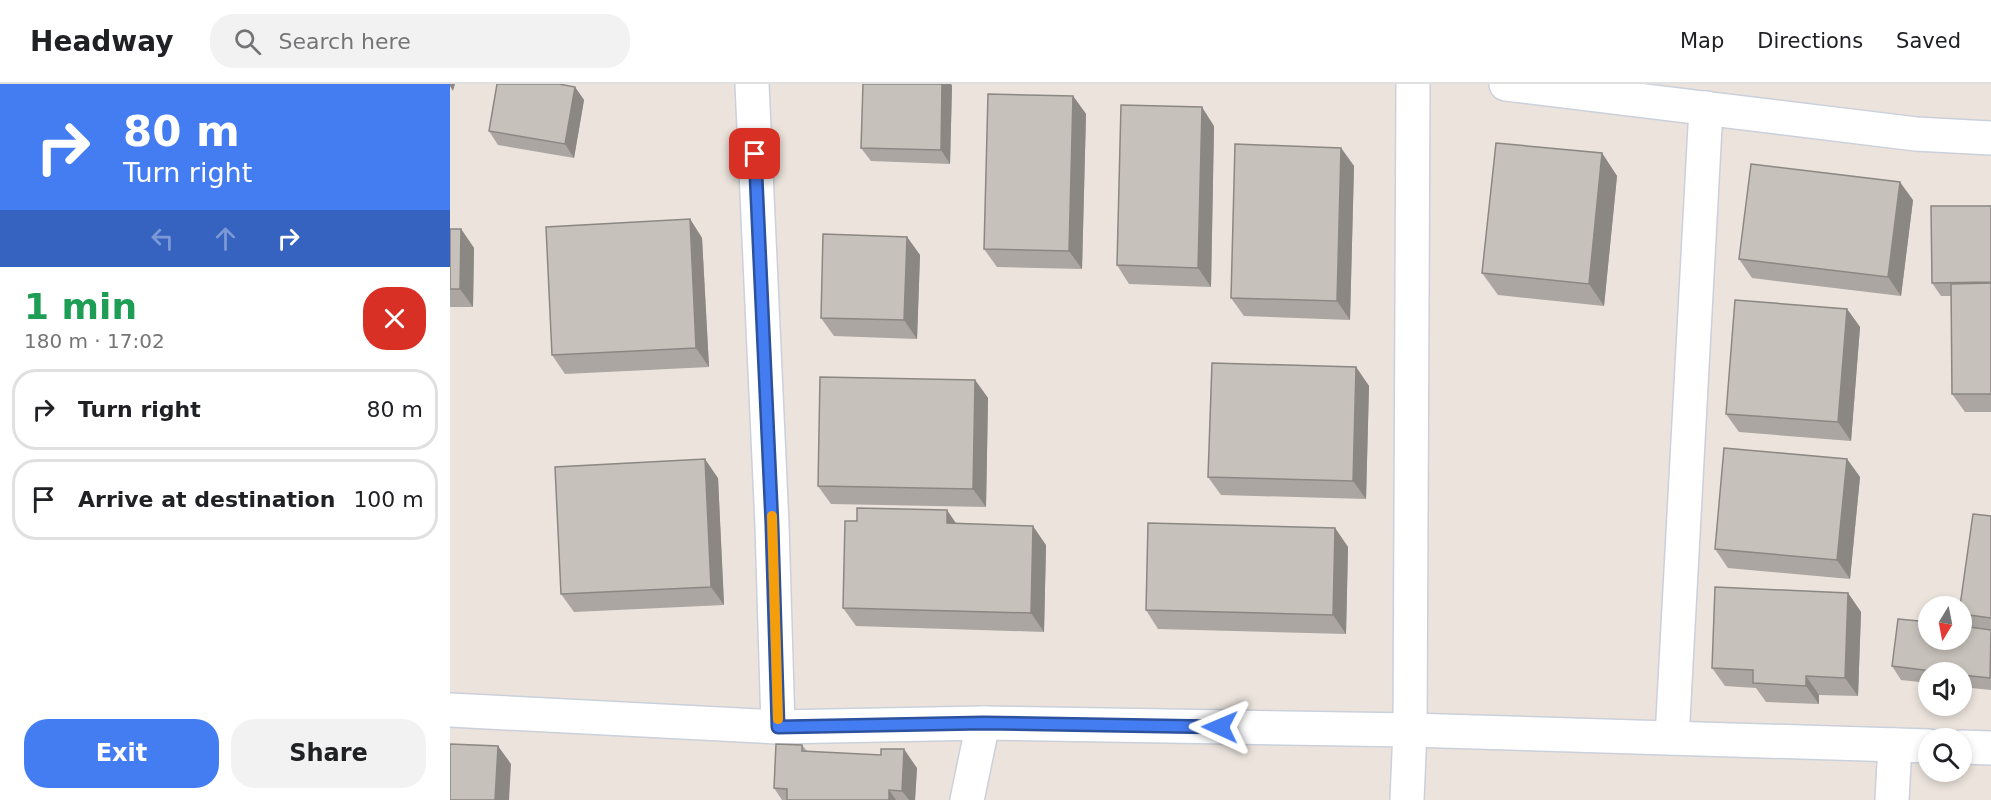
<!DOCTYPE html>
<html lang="en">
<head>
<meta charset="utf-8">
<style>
	:root { --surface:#fff; --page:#f2f2f2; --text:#202124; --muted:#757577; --line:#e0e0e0; --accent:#447cf1 }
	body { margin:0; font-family:"DejaVu Sans",sans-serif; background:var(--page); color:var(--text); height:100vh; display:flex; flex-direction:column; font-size:22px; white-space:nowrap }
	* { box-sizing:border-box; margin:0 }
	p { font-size:20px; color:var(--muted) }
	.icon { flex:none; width:33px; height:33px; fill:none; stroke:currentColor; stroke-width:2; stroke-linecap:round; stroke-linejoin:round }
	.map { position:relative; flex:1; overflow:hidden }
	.sheet { display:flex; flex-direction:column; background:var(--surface); width:450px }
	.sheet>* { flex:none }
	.guide { background:#447cf1; color:#fff; overflow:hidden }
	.needle { width:39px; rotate:190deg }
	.controls { position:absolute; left:1468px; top:512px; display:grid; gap:12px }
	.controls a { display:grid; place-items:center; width:54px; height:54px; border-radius:50%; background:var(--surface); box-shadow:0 3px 9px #0003; font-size:30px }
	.pin { position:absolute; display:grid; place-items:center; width:51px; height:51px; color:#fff; margin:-26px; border-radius:12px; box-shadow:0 3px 9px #0006 }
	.me { position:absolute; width:66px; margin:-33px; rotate:271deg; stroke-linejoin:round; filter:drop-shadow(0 0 4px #0008) }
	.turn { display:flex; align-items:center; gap:21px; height:126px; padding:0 24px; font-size:27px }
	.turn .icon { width:78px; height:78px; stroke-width:2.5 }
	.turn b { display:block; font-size:42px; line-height:51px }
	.lanes { display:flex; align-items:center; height:57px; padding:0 24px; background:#0003; justify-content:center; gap:30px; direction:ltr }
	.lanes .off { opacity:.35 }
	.round { display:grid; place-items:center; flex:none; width:63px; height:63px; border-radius:24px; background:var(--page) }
	.overview { display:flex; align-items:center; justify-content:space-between; height:102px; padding:0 24px }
	h1 { font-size:36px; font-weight:800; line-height:45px; color:#1e9e55 }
	.cta { display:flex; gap:12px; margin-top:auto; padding:12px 24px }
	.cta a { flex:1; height:69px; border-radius:24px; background:var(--accent); color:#fff; font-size:24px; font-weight:800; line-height:69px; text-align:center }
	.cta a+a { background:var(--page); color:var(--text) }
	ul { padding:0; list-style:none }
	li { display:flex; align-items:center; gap:18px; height:81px; margin:0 12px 9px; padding:0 12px; border:3px solid var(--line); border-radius:24px }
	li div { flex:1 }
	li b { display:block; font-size:22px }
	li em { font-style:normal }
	header { display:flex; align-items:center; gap:36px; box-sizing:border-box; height:84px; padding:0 30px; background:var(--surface); border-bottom:2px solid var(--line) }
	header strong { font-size:28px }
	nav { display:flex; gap:33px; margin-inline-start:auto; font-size:21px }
	.search { width:420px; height:54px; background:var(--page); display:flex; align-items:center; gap:15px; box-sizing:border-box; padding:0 21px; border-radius:24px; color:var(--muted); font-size:22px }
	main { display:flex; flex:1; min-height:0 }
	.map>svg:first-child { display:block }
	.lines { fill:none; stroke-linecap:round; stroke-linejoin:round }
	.minor-casing { stroke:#cbd0db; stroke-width:36 }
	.minor { stroke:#fff; stroke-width:33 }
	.wall { fill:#aba6a1 }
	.shaded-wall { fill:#8b8783 }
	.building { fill:#c7c1bb; stroke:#8b8783; stroke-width:1.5 }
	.route-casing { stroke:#2c519d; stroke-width:15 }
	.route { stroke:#447cf1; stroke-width:10 }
	.slow { stroke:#f59e0b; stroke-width:10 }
</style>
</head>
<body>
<header>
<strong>Headway</strong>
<div class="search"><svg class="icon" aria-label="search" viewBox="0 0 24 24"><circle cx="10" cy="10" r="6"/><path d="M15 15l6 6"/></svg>Search here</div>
<nav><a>Map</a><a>Directions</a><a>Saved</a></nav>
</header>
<main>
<section class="sheet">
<div class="guide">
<div class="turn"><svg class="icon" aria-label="right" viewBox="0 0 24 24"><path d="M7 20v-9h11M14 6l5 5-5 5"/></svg><div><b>80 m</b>Turn right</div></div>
<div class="lanes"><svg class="icon off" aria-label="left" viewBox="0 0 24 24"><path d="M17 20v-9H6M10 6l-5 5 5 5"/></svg><svg class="icon off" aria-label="ahead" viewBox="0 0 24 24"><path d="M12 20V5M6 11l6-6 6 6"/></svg><svg class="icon" aria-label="right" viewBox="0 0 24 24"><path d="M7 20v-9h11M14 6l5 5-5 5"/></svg></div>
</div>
<div class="overview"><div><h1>1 min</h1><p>180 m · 17:02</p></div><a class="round" style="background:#d93025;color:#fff"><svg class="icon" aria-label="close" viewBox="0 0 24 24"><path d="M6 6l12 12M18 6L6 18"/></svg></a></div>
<ul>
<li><svg class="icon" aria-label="right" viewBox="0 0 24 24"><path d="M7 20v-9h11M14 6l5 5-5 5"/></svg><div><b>Turn right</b></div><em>80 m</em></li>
<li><svg class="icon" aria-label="arrive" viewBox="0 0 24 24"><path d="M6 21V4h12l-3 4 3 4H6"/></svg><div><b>Arrive at destination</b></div><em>100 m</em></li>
</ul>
<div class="cta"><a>Exit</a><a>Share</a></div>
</section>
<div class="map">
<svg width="1541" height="716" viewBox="0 0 1541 716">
	<rect width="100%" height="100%" fill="#ebe3dc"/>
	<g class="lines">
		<defs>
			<g id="minor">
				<path d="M302,0L322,441L328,643"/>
				<path d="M1056,0L1466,50L1541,54"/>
				<path d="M0,626L328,643L533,639L960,646L1479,662"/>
				<path d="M1222,654L1256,24"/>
				<path d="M1512,663L1541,664"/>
				<path d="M517,716L533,639"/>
				<path d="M957,716L960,646L963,0"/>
				<path d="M1442,716L1445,661"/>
			</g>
		</defs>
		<!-- minor casing -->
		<use href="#minor" class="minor-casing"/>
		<!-- minor -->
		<use href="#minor" class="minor"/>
	</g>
	<!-- wall -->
	<g class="wall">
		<path d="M413,0H501L502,2L500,80L421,77L411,64Z"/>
		<path d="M125,3L134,16L124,74L48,61L39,47Z"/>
		<path d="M623,12L636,30L632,185L547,183L534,165Z"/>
		<path d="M764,42L761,203L679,200L667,181Z"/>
		<path d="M891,64L904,82L900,236L794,232L781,214Z"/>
		<path d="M1152,69L1167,92L1154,222L1048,211L1032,189Z"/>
		<path d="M1463,116L1451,212L1302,194L1289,175Z"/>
		<path d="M1541,122V328H1515L1502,310L1501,212H1491L1482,199Z"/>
		<path d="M240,135L252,154L259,283L115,290L102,271Z"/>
		<path d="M0,145H11L24,164L23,223H0Z"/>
		<path d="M457,153L470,171L467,255L384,252L371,234Z"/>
		<path d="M1397,225L1410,243L1401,357L1289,348L1276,330Z"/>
		<path d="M906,283L919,302L916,415L771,411L758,393Z"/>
		<path d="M525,296L538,314L536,423L381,420L368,402Z"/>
		<path d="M1397,375L1410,393L1400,495L1278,484L1265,465Z"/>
		<path d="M268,394L274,521L124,528L111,510Z"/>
		<path d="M1541,432V606L1512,603V588H1479V599L1451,596L1442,582L1518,543L1512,534V522Z"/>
		<path d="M507,440L596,461L594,548L406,542L393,524Z"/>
		<path d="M885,444L898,463L896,550L708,545L696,526Z"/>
		<path d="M1398,509L1411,528L1408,612L1369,611V620L1316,618L1306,604L1275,602L1262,584Z"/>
		<path d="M352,661L357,667L467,684L465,716H332L324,704Z"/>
	</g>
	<!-- shaded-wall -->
	<g class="shaded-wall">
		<path d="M0,0H5L3,7L0,2Z"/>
		<path d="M492,0H501L502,2L500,80L491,66Z"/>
		<path d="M125,3L134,16L124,74L115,60Z"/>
		<path d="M623,12L636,30L632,185L619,167Z"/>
		<path d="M752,23L764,42L761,203L748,184Z"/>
		<path d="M891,64L904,82L900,236L887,217Z"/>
		<path d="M1152,69L1167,92L1154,222L1139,200Z"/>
		<path d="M1450,98L1463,116L1451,212L1438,193Z"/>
		<path d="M240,135L252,154L259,283L246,264Z"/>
		<path d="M11,145L24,164L23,223L10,205Z"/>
		<path d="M457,153L470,171L467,255L454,236Z"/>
		<path d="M1397,225L1410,243L1401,357L1388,338Z"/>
		<path d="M906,283L919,302L916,415L903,397Z"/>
		<path d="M525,296L538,314L536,423L523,405Z"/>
		<path d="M255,375L268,394L274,521L261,503Z"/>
		<path d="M1397,375L1410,393L1400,495L1387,476Z"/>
		<path d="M497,426L510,445L497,439Z"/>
		<path d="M583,442L596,461L594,548L581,529Z"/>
		<path d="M885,444L898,463L896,550L883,531Z"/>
		<path d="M1398,509L1411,528L1408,612L1395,594Z"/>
		<path d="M1356,592L1369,611V620L1356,602Z"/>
		<path d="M48,662L61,680L59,716H45Z"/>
		<path d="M454,665L467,684L465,716H459L452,707Z"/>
		<path d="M439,706L446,716H439Z"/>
	</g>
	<!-- building -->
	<g class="building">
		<path d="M47,0H109L125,3L115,60L39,47Z"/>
		<path d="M413,0H492L491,66L411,64Z"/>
		<path d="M538,10L623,12L619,167L534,165Z"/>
		<path d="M671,21L752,23L748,184L667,181Z"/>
		<path d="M1046,59L1152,69L1139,200L1032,189Z"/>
		<path d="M785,60L891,64L887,217L781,214Z"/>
		<path d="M1301,80L1450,98L1438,193L1289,175Z"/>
		<path d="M1481,122H1541V198L1482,199Z"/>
		<path d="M240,135L246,264L102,271L96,143Z"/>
		<path d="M0,145H11L10,205H0Z"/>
		<path d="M373,150L457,153L454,236L371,234Z"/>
		<path d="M1541,199V310H1502L1501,200Z"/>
		<path d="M1285,216L1397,225L1388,338L1276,330Z"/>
		<path d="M762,279L906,283L903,397L758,393Z"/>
		<path d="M370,293L525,296L523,405L368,402Z"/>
		<path d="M1274,364L1397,375L1387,476L1265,465Z"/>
		<path d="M255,375L261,503L111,510L105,383Z"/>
		<path d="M407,424L497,426V439L583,442L581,529L393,524L395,437H407Z"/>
		<path d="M1523,430L1541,432V534L1512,530V522H1510Z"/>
		<path d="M698,439L885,444L883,531L696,526Z"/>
		<path d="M1265,503L1398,509L1395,594L1356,592V602L1303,599V586L1262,584Z"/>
		<path d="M1448,535L1479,538V555H1512V542L1541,546L1540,594L1512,591V588H1490L1442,582Z"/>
		<path d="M0,660L48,662L45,716H0Z"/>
		<path d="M326,660L352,661V667L431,671V665H454L452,707L439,706V716H337V705L324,704Z"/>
	</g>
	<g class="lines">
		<defs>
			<path id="route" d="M305,70L322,441L328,643L533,639L770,643"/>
		</defs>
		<!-- route casing -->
		<use href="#route" class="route-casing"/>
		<!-- route -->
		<use href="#route" class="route"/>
		<!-- slow -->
		<path class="slow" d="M322,432L328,635"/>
	</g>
</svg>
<div class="controls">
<a><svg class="needle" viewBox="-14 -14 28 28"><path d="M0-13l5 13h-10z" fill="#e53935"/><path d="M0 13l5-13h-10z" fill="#757577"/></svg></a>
<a><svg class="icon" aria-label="sound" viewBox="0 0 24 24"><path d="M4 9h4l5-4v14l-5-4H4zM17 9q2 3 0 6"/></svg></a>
<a><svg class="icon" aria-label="search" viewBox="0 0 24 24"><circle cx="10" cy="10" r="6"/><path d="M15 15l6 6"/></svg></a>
</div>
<div class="pin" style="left:305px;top:70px;background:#d93025"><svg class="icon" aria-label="arrive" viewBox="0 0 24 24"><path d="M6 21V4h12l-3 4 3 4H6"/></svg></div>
<svg class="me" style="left:770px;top:643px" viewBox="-20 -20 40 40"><path d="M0-17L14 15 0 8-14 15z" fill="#447cf1" stroke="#fff" stroke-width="4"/></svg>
</div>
</main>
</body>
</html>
